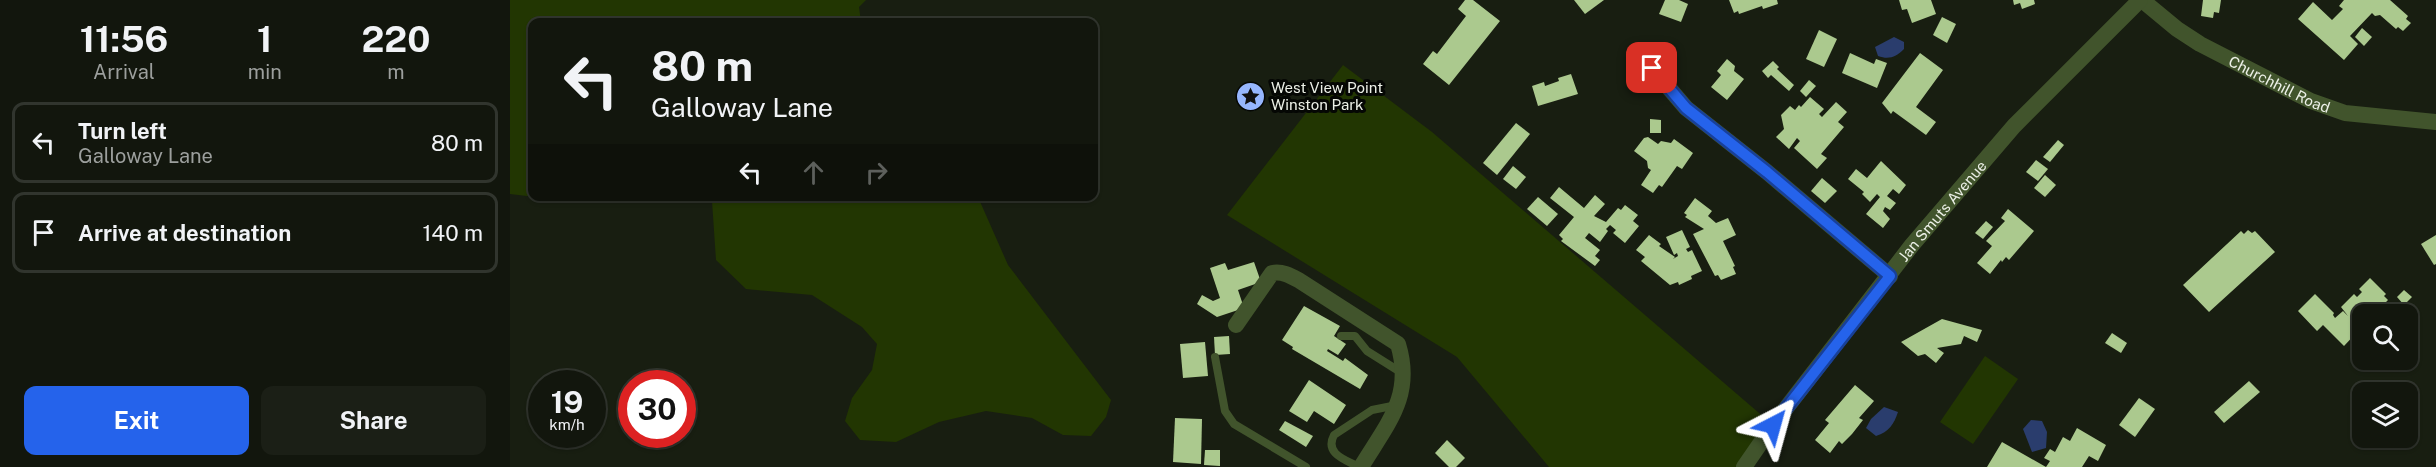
<!DOCTYPE html>
<html lang="en">
<head>
<meta charset="utf-8">
<style>
	:root { --surface:#12160d; --page:#1b1f16; --text:#f1f3f6; --muted:#9c9f9d; --line:#31352e; --accent:#2563eb }
	body { margin:0; font-family:"Public Sans",sans-serif; background:var(--page); color:var(--text); height:100vh; display:flex; flex-direction:column; font-size:22px; white-space:nowrap }
	* { box-sizing:border-box; margin:0 }
	p { font-size:20px; color:var(--muted) }
	.icon { flex:none; width:33px; height:33px; fill:none; stroke:currentColor; stroke-width:2; stroke-linecap:round; stroke-linejoin:round }
	.map { position:relative; flex:1; overflow:hidden }
	.drawer { display:flex; flex-direction:column; background:var(--surface); width:510px }
	.drawer>* { flex:none }
	.hud { position:absolute; left:18px; top:18px; width:570px; height:183px; border-radius:12px; box-shadow:0 2px 4px #0004,0 0 0 2px var(--line); background:#12160d; color:var(--text); overflow:hidden }
	.fabs { position:absolute; left:1842px; top:304px; display:grid; gap:12px }
	.fabs a { display:grid; place-items:center; width:66px; height:66px; border-radius:12px; background:var(--surface); box-shadow:0 2px 4px #0004,0 0 0 2px var(--line); font-size:30px }
	.speed { position:absolute; left:18px; top:370px; display:flex; gap:12px; font-size:30px; font-weight:700; text-align:center }
	.speed>* { display:grid; place-content:center; width:78px; height:78px; border-radius:50%; background:var(--surface); box-shadow:0 2px 4px #0004,0 0 0 2px var(--line); line-height:1 }
	.speed small { font-size:15px; font-weight:400 }
	.speed .limit { border:9px solid #d22; background:#fff; color:#111 }
	.pin { position:absolute; display:grid; place-items:center; width:51px; height:51px; color:#fff; margin:-26px; border-radius:12px; box-shadow:0 3px 9px #0006 }
	.me { position:absolute; width:66px; margin:-33px; rotate:39deg; stroke-linejoin:round; filter:drop-shadow(0 0 4px #0008) }
	.turn { display:flex; align-items:center; gap:21px; height:126px; padding:0 24px; font-size:27px }
	.turn .icon { width:78px; height:78px; stroke-width:2.5 }
	.turn b { display:block; font-size:42px; line-height:51px }
	.lanes { display:flex; align-items:center; height:57px; padding:0 24px; background:#0003; justify-content:center; gap:30px; direction:ltr }
	.lanes .off { opacity:.35 }
	.eta { display:flex; justify-content:space-evenly; align-items:center; height:102px; text-align:center }
	.eta b { font-size:36px; font-weight:700; line-height:42px }
	.primary-button { display:flex; gap:12px; margin-top:auto; padding:12px 24px }
	.primary-button a { flex:1; height:69px; border-radius:12px; background:var(--accent); color:#fff; font-size:24px; font-weight:700; line-height:69px; text-align:center }
	.primary-button a+a { background:var(--page); color:var(--text) }
	ul { padding:0; list-style:none }
	li { display:flex; align-items:center; gap:18px; height:81px; margin:0 12px 9px; padding:0 12px; border:3px solid var(--line); border-radius:12px }
	li div { flex:1 }
	li b { display:block; font-size:22px }
	li em { font-style:normal }
	main { display:flex; flex:1; min-height:0 }
	.map>svg:first-child { display:block }
	.green { fill:#223602 }
	.water { fill:#2a3d6d }
	.building { fill:#abc98e }
	.lines { fill:none; stroke-linecap:round; stroke-linejoin:round }
	.service { stroke:#41542c; stroke-width:8 }
	.minor { stroke:#41542c; stroke-width:16 }
	.route-casing { stroke:#184099; stroke-width:15 }
	.route { stroke:#2563eb; stroke-width:10 }
	.labels { text-anchor:middle; dominant-baseline:central; stroke-width:6; stroke-linejoin:round; paint-order:stroke }
	.street-label { font-size:15px; fill:#ecf0e7; stroke:#050704 }
	.poi-label { font-size:15px; fill:#ecf0e7; stroke:#050704; text-anchor:start }
</style>
</head>
<body>
<main>
<section class="drawer">
<div class="eta">
<div><b>11:56</b><p>Arrival</p></div>
<div><b>1</b><p>min</p></div>
<div><b>220</b><p>m</p></div>
</div>
<ul>
<li><svg class="icon" aria-label="left" viewBox="0 0 24 24"><path d="M17 20v-9H6M10 6l-5 5 5 5"/></svg><div><b>Turn left</b><p>Galloway Lane</p></div><em>80 m</em></li>
<li><svg class="icon" aria-label="arrive" viewBox="0 0 24 24"><path d="M6 21V4h12l-3 4 3 4H6"/></svg><div><b>Arrive at destination</b></div><em>140 m</em></li>
</ul>
<div class="primary-button"><a>Exit</a><a>Share</a></div>
</section>
<div class="map">
<svg width="1926" height="467" viewBox="0 0 1926 467">
	<rect width="100%" height="100%" fill="#181e11"/>
	<!-- green -->
	<g class="green">
		<path d="M0,0H356L349,7L351,22H22V196L52,197L42,199L0,194Z"/>
		<path d="M833,65L922,132L1263,425L1234,467H1039L947,357L717,215Z"/>
		<path d="M195,197H468L498,265L601,400L596,417L581,436L553,435L522,418L476,411L429,422L386,442L350,440L335,421L342,398L362,370L367,344L352,327L302,295L236,289L206,260L202,201Z"/>
		<path d="M1475,356L1508,379L1463,444L1430,422Z"/>
	</g>
	<!-- water -->
	<g class="water">
		<path d="M1384,37L1394,42V49C1386,57 1379,60 1368,56L1365,47Z"/>
		<path d="M1374,407L1388,412C1384,424 1379,432 1366,436L1356,428L1361,419Z"/>
		<path d="M1521,420L1532,421L1537,432L1536,448L1522,452L1513,429Z"/>
	</g>
	<!-- building -->
	<g class="building">
		<path d="M955,0H963L990,21L939,85L913,64L923,51L927,54L956,16L948,9Z"/>
		<path d="M1064,0H1094L1075,14Z"/>
		<path d="M1155,0H1169L1178,4L1171,22L1149,14Z"/>
		<path d="M1219,0H1267L1268,4L1253,9L1252,6L1229,14L1228,11L1224,13Z"/>
		<path d="M1389,0H1421L1426,14L1402,23L1397,9L1392,10Z"/>
		<path d="M1503,0H1524L1525,4L1512,9L1510,3L1504,5Z"/>
		<path d="M1693,0H1711L1709,13L1704,12L1703,18L1691,16Z"/>
		<path d="M1834,0H1880L1898,16L1896,19L1901,23L1893,31L1888,27L1886,29L1870,15L1865,16L1862,13L1840,36L1848,44L1834,60L1788,19L1803,2L1822,20L1833,9L1829,6Z"/>
		<path d="M1432,17L1446,24L1437,43L1423,35Z"/>
		<path d="M1852,28L1862,37L1854,46L1845,37Z"/>
		<path d="M1309,30L1327,39L1314,67L1296,59Z"/>
		<path d="M1340,53L1364,64L1366,59L1377,63L1367,88L1332,73Z"/>
		<path d="M1410,53L1433,70L1406,107L1426,122L1416,135L1383,111L1381,114L1372,103Z"/>
		<path d="M1217,59L1225,66L1224,71L1234,79L1217,100L1201,87L1211,75L1207,71Z"/>
		<path d="M1263,61L1269,67L1267,69L1284,85L1279,91L1261,75L1258,78L1252,71Z"/>
		<path d="M1061,74L1068,94L1028,106L1022,86L1034,82L1035,86L1049,81L1048,78Z"/>
		<path d="M1299,80L1306,86L1296,97L1290,91Z"/>
		<path d="M1300,97L1314,109L1309,114L1312,117L1326,102L1337,112L1328,122L1334,127L1311,154L1317,158L1307,169L1284,148L1290,141L1287,138L1279,149L1266,137L1274,129L1271,115L1280,106L1285,110L1289,105L1291,107Z"/>
		<path d="M1140,119L1151,120V133H1140Z"/>
		<path d="M1006,123L1020,134L987,175L973,163Z"/>
		<path d="M1138,137L1148,144L1151,141L1161,143L1164,139L1183,153L1172,169L1167,166L1152,187L1149,185L1143,193L1131,185L1141,170L1138,168L1137,161L1124,151L1134,138Z"/>
		<path d="M1548,140L1554,145L1540,162L1533,157Z"/>
		<path d="M1526,160L1538,169L1528,181L1516,172Z"/>
		<path d="M1371,161L1396,185L1389,194L1383,189L1377,196L1386,203L1380,210L1375,207L1373,211L1380,219L1373,228L1356,214L1370,197L1367,194L1360,202L1352,194L1354,192L1338,179L1346,169L1357,178Z"/>
		<path d="M1003,166L1016,177L1006,189L993,179Z"/>
		<path d="M1535,175L1546,185L1535,197L1524,188Z"/>
		<path d="M1312,178L1327,191L1315,203L1301,191Z"/>
		<path d="M1049,187L1074,208L1085,195L1095,204L1084,216L1096,222L1108,208L1111,210L1115,205L1128,215L1123,221L1129,226L1115,243L1103,233L1106,230L1100,225L1096,229L1098,231L1090,242L1079,233L1075,238L1090,250L1085,256L1090,260L1085,266L1051,241L1053,239L1049,235L1064,217L1040,198Z"/>
		<path d="M1028,197L1048,214L1037,226L1017,209Z"/>
		<path d="M1185,198L1202,211L1198,216L1206,223L1218,218L1226,235L1213,241L1225,266L1223,267L1226,274L1211,280L1208,275L1205,276L1183,234L1194,229L1175,217L1177,215L1174,213Z"/>
		<path d="M1498,209L1524,231L1499,260L1496,257L1492,262L1491,260L1480,274L1467,263L1482,246L1476,241L1495,221L1491,218Z"/>
		<path d="M1476,221L1483,227L1473,239L1465,233Z"/>
		<path d="M1172,230L1180,247L1176,249L1178,252L1182,250L1192,271L1181,276L1182,279L1169,285L1168,282L1160,285L1131,261L1135,257L1126,250L1139,235L1151,244L1149,246L1165,257L1163,259L1168,256L1167,253L1164,255L1156,237Z"/>
		<path d="M1738,230L1742,233L1745,231L1765,252L1699,312L1673,285L1731,231L1734,234Z"/>
		<path d="M1926,235V264L1924,265L1911,244Z"/>
		<path d="M744,262L751,282L728,290L734,308L707,317L687,304L692,295L703,301L710,298L700,268L715,263L718,270Z"/>
		<path d="M1860,278L1876,294L1874,296L1878,300L1867,311L1870,315H1852V333L1849,330L1834,346L1813,325L1807,331L1788,311L1805,294L1824,313L1823,315L1825,318L1833,311L1838,316L1831,307L1844,294L1847,297L1852,292L1849,289Z"/>
		<path d="M1894,290L1902,297L1894,305L1887,297Z"/>
		<path d="M794,306L830,326L824,336L836,344L828,355L818,349L817,351L833,361L835,358L858,375L850,389L782,349L783,347L772,340Z"/>
		<path d="M1432,319L1472,330L1467,342L1454,336L1451,344L1427,348L1434,353L1426,363L1415,354L1408,356L1391,342Z"/>
		<path d="M1602,333L1617,343L1611,353L1595,343Z"/>
		<path d="M719,336L720,354L705,355L704,337Z"/>
		<path d="M695,342L698,376L673,378L670,344Z"/>
		<path d="M799,380L836,405L824,424L804,411L797,422L779,411Z"/>
		<path d="M1739,381L1750,392L1714,423L1704,412Z"/>
		<path d="M1345,385L1364,401L1349,418L1353,420L1342,434L1332,444L1329,441L1320,453L1305,440L1319,423L1315,420Z"/>
		<path d="M1629,398L1645,409L1625,437L1609,425Z"/>
		<path d="M665,418L692,419L691,464L663,462Z"/>
		<path d="M775,421L803,436L796,447L769,430Z"/>
		<path d="M1567,428L1596,445L1588,461L1579,456L1572,467H1477L1492,442L1536,467L1540,461L1534,458L1540,449L1545,452L1553,437L1560,441Z"/>
		<path d="M937,440L955,458L946,467H939L925,453Z"/>
		<path d="M695,450H710V466L694,465Z"/>
	</g>
	<g class="lines">
		<!-- service -->
		<g class="service">
			<path d="M831,336H845L857,351L892,373"/>
			<path d="M705,357L715,411L724,424L796,467"/>
			<path d="M849,467C836,460 814,454 824,435L862,410L887,405"/>
		</g>
		<!-- minor -->
		<g class="minor">
			<path id="s1" d="M1632,0L1667,29L1690,44L1801,101L1835,113L1926,122"/>
			<path d="M1129,53L1176,108L1257,172L1380,276"/>
			<path d="M726,325L762,273C773,271 781,276 790,281L888,344C904,396 877,424 851,467"/>
			<path id="s2" d="M1234,467L1263,425L1402,245L1504,126L1630,0"/>
		</g>
	</g>
	<g class="lines">
		<defs>
			<path id="route" d="M1142,68L1176,108L1257,172L1380,276L1263,425"/>
		</defs>
		<!-- route casing -->
		<use href="#route" class="route-casing"/>
		<!-- route -->
		<use href="#route" class="route"/>
	</g>
	<!-- icons -->
	<defs>
		<symbol id="sight-disc" viewBox="-11 -11 22 22"><circle r="9.5" fill="#96b6fd" stroke="#050704"/><path d="M0-6L1.8-2.2L6-1.7L2.9 1.2L3.7 5.4L0 3.3L-3.7 5.4L-2.9 1.2L-6-1.7L-1.8-2.2Z" fill="#111"/></symbol>
	</defs>
	<g fill-rule="evenodd">
		<use href="#sight-disc" x="724" y="80" width="33" height="33"/>
	</g>
	<g class="labels">
		<!-- street labels -->
		<g class="street-label">
			<text stroke="none"><textPath href="#s1" startOffset="162">Churchhill Road</textPath></text>
			<text stroke="none"><textPath href="#s2" startOffset="324">Jan Smuts Avenue</textPath></text>
		</g>
		<!-- poi labels -->
		<g class="poi-label">
			<text x="761" y="87">West View Point<tspan x="761" dy="17">Winston Park</tspan></text>
		</g>
	</g>
</svg>
<div class="fabs">
<a><svg class="icon" aria-label="search" viewBox="0 0 24 24"><circle cx="10" cy="10" r="6"/><path d="M15 15l6 6"/></svg></a>
<a><svg class="icon" aria-label="layers" viewBox="0 0 24 24"><path d="M12 4l9 5-9 5-9-5zM3 14l9 5 9-5"/></svg></a>
</div>
<div class="speed"><div>19<small>km/h</small></div><div class="limit">30</div></div>
<div class="pin" style="left:1142px;top:68px;background:#d93025"><svg class="icon" aria-label="arrive" viewBox="0 0 24 24"><path d="M6 21V4h12l-3 4 3 4H6"/></svg></div>
<svg class="me" style="left:1263px;top:425px" viewBox="-20 -20 40 40"><path d="M0-17L14 15 0 8-14 15z" fill="#2563eb" stroke="#fff" stroke-width="4"/></svg>
<div class="hud">
<div class="turn"><svg class="icon" aria-label="left" viewBox="0 0 24 24"><path d="M17 20v-9H6M10 6l-5 5 5 5"/></svg><div><b>80 m</b>Galloway Lane</div></div>
<div class="lanes"><svg class="icon" aria-label="left" viewBox="0 0 24 24"><path d="M17 20v-9H6M10 6l-5 5 5 5"/></svg><svg class="icon off" aria-label="ahead" viewBox="0 0 24 24"><path d="M12 20V5M6 11l6-6 6 6"/></svg><svg class="icon off" aria-label="right" viewBox="0 0 24 24"><path d="M7 20v-9h11M14 6l5 5-5 5"/></svg></div>
</div>
</div>
</main>
</body>
</html>
